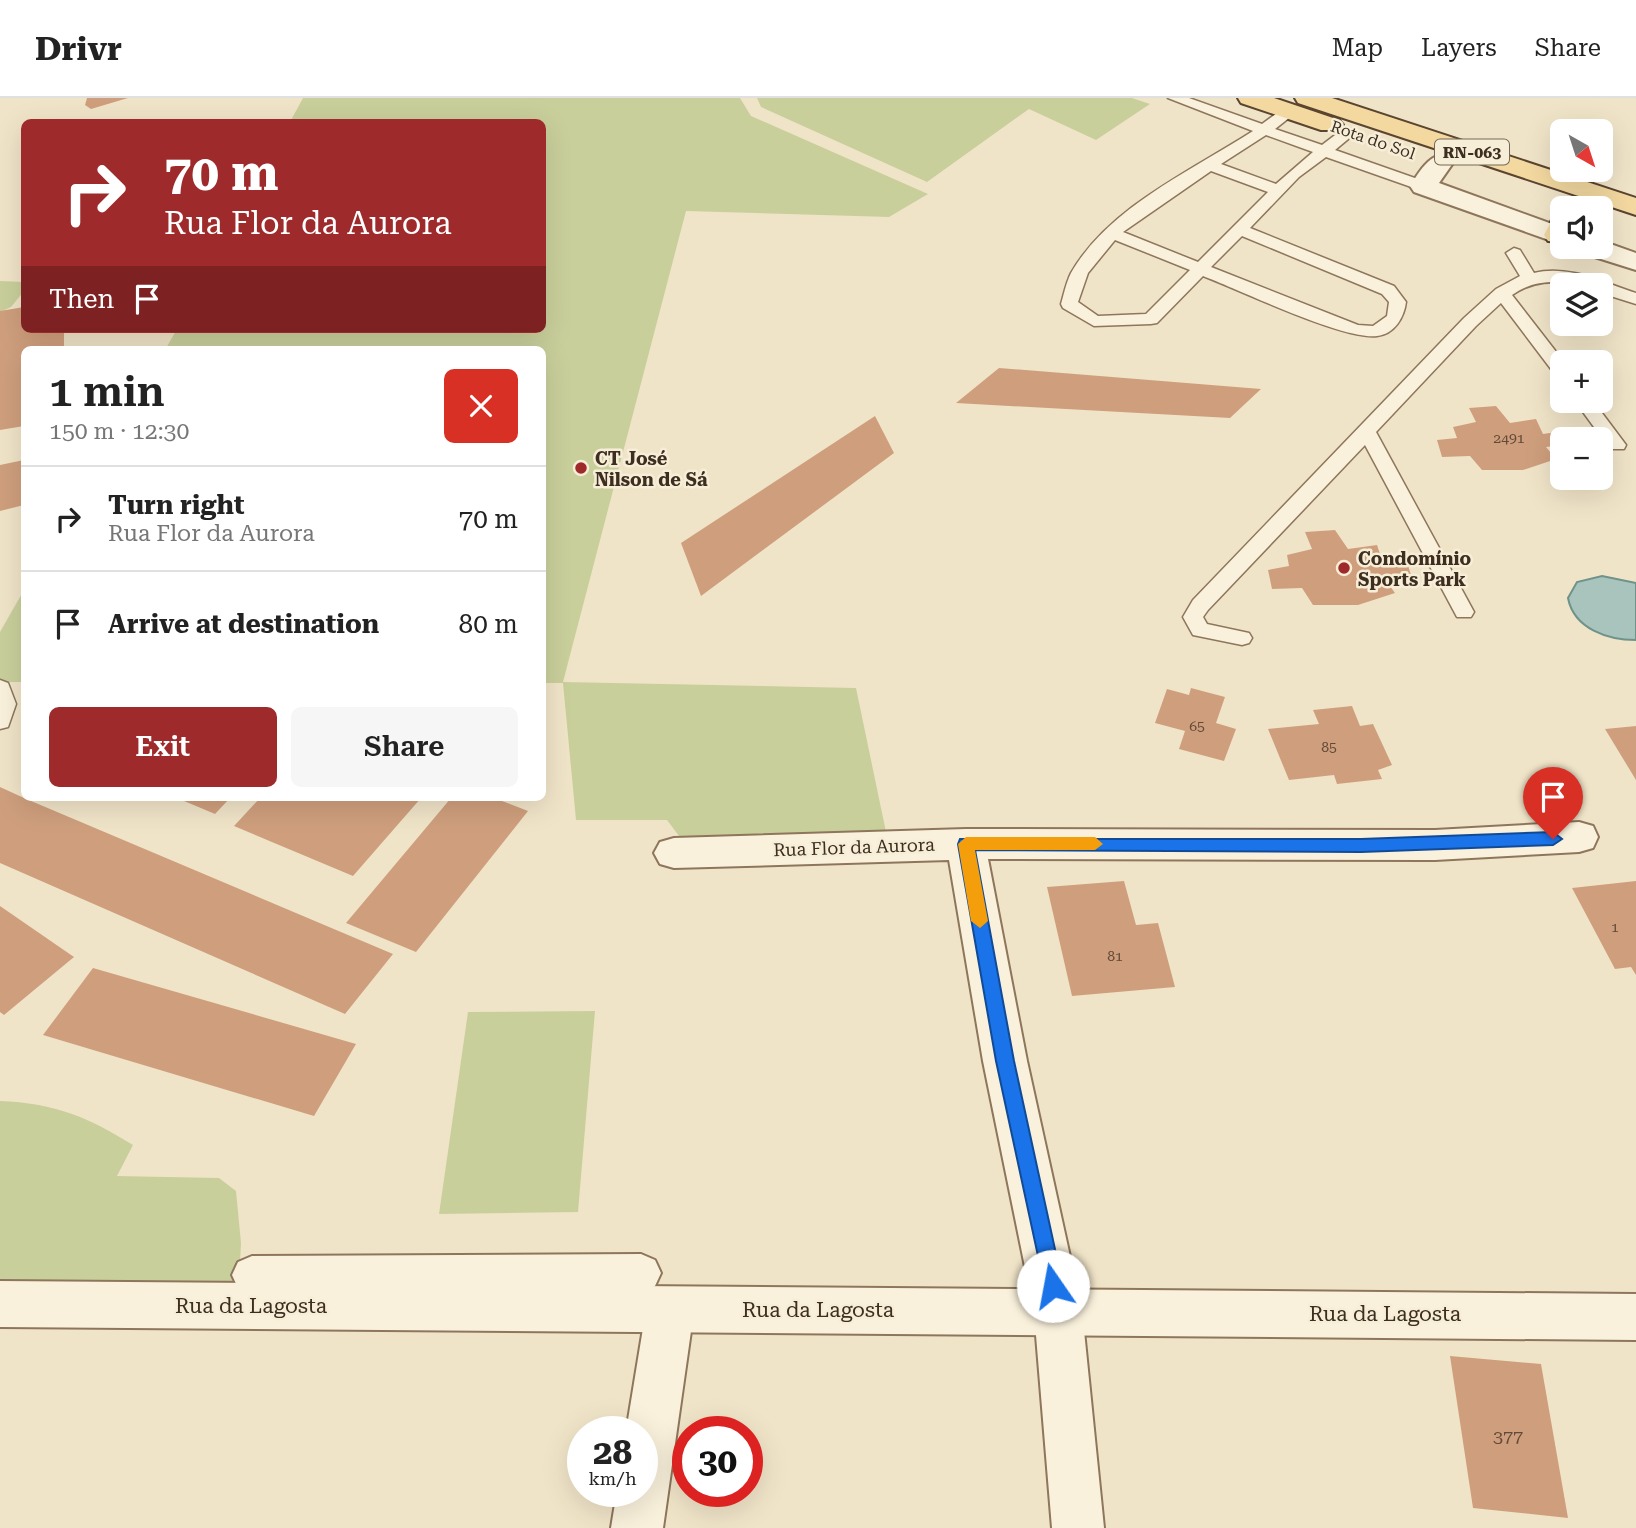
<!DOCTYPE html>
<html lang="en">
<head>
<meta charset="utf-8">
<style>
	:root { --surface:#fff; --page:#f6f6f6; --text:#222; --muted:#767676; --line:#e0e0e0; --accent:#9e2a2b }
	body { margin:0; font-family:"Roboto Serif",serif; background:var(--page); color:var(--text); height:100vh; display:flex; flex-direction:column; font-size:26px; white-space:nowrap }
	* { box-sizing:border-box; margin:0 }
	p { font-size:23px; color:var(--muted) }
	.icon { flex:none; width:38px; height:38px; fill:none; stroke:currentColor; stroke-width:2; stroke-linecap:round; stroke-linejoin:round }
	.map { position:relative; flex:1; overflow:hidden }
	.panel { position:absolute; left:21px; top:248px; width:525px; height:455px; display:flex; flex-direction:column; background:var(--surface); border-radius:10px; box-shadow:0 7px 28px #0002 }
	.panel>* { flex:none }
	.banner { position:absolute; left:21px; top:21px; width:525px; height:214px; border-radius:10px; box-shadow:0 7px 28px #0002; background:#9e2a2b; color:#fff; overflow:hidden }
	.needle { width:46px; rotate:141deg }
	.controls { position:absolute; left:1550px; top:21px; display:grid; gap:14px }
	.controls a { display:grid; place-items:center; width:63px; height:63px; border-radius:10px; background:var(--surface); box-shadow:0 7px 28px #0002; font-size:35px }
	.speed { position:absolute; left:567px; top:1318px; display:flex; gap:14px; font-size:35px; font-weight:700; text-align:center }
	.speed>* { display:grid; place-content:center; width:91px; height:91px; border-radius:50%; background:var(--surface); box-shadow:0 7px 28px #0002; line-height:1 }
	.speed small { font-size:18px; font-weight:400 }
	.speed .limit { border:10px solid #d22; background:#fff; color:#111 }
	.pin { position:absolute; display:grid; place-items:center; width:60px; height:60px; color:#fff; margin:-72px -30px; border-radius:50% 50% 50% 0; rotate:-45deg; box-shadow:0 0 7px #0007 }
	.pin .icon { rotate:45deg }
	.me { position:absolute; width:77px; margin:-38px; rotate:348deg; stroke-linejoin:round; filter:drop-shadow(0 0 5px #0008) }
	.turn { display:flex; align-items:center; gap:24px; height:147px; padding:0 28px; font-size:32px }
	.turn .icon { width:91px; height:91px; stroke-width:2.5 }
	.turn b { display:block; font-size:49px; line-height:60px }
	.then { display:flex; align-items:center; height:66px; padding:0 28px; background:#0003; gap:14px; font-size:26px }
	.round { display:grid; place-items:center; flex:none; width:74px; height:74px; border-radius:10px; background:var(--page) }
	.summary { display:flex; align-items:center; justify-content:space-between; height:119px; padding:0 28px }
	h1 { font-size:42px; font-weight:600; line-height:52px }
	.action { display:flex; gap:14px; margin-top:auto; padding:14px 28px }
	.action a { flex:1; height:80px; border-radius:10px; background:var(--accent); color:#fff; font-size:28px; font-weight:600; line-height:80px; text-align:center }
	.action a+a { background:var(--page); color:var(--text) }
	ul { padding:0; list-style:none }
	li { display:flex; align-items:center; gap:21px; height:105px; padding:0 28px; border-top:2px solid var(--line) }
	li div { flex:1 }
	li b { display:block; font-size:26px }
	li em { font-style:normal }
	header { display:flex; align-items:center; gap:42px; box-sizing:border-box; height:98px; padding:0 35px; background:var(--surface); border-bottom:2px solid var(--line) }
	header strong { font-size:33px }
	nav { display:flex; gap:38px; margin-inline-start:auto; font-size:24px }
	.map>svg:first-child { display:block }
	.green { fill:#c9cf9b }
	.water { fill:#a9c4bc; stroke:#6f938a; stroke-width:2 }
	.building { fill:#cf9f7d }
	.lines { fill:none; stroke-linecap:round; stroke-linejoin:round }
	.service-casing { stroke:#8d765c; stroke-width:3 }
	.pedestrian-casing { stroke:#8d765c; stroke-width:4 }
	.minor-casing { stroke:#8d765c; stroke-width:4 }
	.tertiary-casing { stroke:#8d765c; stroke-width:4 }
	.primary-casing { stroke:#5b4430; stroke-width:4 }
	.service { fill:#faf1dc; fill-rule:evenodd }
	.pedestrian { fill:#faf1dc; fill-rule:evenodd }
	.minor { fill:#faf1dc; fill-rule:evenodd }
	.tertiary { fill:#faf1dc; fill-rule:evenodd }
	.primary { fill:#f3d9a0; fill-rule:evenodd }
	.route { fill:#1a73e8; stroke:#114b97; stroke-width:2 }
	.slow { fill:#f59e0b }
	.poi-dot { fill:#9e2a2b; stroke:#f7eed8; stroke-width:2.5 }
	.labels { text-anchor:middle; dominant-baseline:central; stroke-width:5; stroke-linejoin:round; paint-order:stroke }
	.number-label { font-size:14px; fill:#624a37 }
	.far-street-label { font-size:16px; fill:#3d2e20; stroke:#f7eed8 }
	.shield { fill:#f7eed8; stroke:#756857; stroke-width:2 }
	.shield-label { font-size:16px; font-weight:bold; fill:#3d2e20 }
	.poi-label { font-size:18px; font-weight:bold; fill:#3d2e20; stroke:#f7eed8; text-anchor:start }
	.street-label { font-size:18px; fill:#3d2e20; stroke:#f7eed8 }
	.near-number-label { font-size:18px; fill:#624a37 }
	.near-street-label { font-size:21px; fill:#3d2e20; stroke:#f7eed8 }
</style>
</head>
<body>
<header>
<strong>Drivr</strong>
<nav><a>Map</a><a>Layers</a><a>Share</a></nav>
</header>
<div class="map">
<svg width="1636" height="1430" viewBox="0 0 1636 1430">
	<rect width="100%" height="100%" fill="#f0e4c8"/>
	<!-- green -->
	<g class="green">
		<path d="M303,0H740L751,18L928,96L889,119L686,113L563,584L856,590L886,734L777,740L679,738L667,722H576L563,585H543L542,252H165L177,231H542V24H290Z"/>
		<path d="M757,0H1132L1150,6L1096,42L1029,11L927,84L761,9Z"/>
		<path d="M0,183L24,184V193L11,209L0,214Z"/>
		<path d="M24,492V584H0V534Z"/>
		<path d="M595,913L578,1114L439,1116L468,914Z"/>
		<path d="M0,1003C54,1005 88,1019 133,1047L117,1078L219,1080L236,1093L241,1145L239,1186H0Z"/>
	</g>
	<!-- water -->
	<path class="water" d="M1602,478L1636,485V542C1608,542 1574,531 1568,500L1577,484Z"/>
	<!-- building -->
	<g class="building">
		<path d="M87,0H128L91,11L85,7Z"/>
		<path d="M24,209V231H64V252H24V328L0,332V213Z"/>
		<path d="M999,270L1261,291L1230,320L956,305Z"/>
		<path d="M1496,308L1510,325L1536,321L1543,336L1564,333L1568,341H1563V347L1546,349L1556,361L1523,372H1482L1470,358L1442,359L1437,342L1457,340L1453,329L1476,324L1469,310Z"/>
		<path d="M875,318L894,355L701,498L681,445Z"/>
		<path d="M24,362V407L0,413V367Z"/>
		<path d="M1335,432L1348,451L1377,447L1383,465L1406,461L1411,477L1384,480L1395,495L1358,507H1313L1302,490L1272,491L1268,472L1289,468L1287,457L1312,451L1305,434Z"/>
		<path d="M1191,590L1225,599L1216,625L1236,631L1224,663L1179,651L1185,633L1155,625L1167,591L1189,597Z"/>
		<path d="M1352,608L1360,628L1373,626L1392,667L1378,672L1382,681L1337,686L1334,677L1289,682L1268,631L1319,626L1313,612Z"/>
		<path d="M1636,628V682L1605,631Z"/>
		<path d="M0,689L24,700L393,856L345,916L0,765Z"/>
		<path d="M177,700H230L215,716Z"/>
		<path d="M260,700H421L353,778L234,728Z"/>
		<path d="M451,700H494L528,713L416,854L346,825Z"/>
		<path d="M1124,783L1136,827L1158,825L1175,889L1072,898L1047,789Z"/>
		<path d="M1636,783V877L1631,869L1615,871L1572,790Z"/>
		<path d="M0,808L74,859L4,917L0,914Z"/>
		<path d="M93,870L356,946L314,1018L43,937Z"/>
		<path d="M1450,1258L1541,1266L1568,1420L1473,1410Z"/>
	</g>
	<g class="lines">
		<defs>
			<g id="service">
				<path d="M1168,0H1189L1262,26L1284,10H1294V16L1275,31L1322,47L1343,31H1353V37L1335,52L1429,85V91H1417L1326,59L1299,79L1250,130L1394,188L1406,204C1404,219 1395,236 1377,238C1343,242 1240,192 1203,178L1157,225L1151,226L1094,228L1063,210L1061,206C1064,196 1066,185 1071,175C1109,109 1191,73 1253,33ZM1266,37L1313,54L1276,86L1221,66ZM1211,73L1268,94L1198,164L1123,134ZM1242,138L1382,196L1389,204L1387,218L1373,228L1358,227L1211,169ZM1115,142L1190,172L1146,216L1098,218L1078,204L1088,175Z"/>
				<path d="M1514,150L1520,152L1534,175C1568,166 1605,185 1636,195V206L1601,195V187C1568,187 1542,176 1512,197L1564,264L1563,280L1557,279L1501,205L1476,228L1376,334L1474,514L1471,519H1457L1365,347L1208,512L1203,519L1207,526L1249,535L1252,540L1249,545L1242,547L1193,537L1183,519L1193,502L1464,220L1496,191L1520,178L1506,155Z"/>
				<path d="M1575,303H1593L1626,347L1624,351H1610Z"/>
				<path d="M0,582L8,585L16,606L8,629L0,631Z"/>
			</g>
			<path id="pedestrian" d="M641,1156L655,1162L661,1175L655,1188L641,1194L252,1196L238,1190L232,1177L238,1164L252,1158Z"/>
			<g id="minor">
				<path d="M1440,57L1449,59L1453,65L1439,85L1563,130V147L1414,94L1410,88C1418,76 1426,61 1440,57Z"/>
				<path d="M1602,143L1636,155V172L1582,155L1578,149H1601Z"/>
				<path d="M1579,724L1593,728L1598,739L1593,750L1579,754L1435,762L988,761L1027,963L1082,1213L1104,1430H1052L1034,1213L983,963L949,762L674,770L660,766L654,755L660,744L674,740L966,731L1435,732Z"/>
				<path d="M670,1189L687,1196L694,1212L663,1430H611L617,1393H642V1334H626L646,1212L653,1196Z"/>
			</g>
			<path id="tertiary" d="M0,1183L1636,1196V1242L0,1229Z"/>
			<g id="primary">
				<path d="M1238,0H1274L1339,22L1343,27L1339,32H1321L1241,5Z"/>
				<path d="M1295,0H1332L1636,100V117L1298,5Z"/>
				<path d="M1563,118V144L1548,143L1544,137L1553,120Z"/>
			</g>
		</defs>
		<!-- service casing -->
		<use href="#service" class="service-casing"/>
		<!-- pedestrian casing -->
		<use href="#pedestrian" class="pedestrian-casing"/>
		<!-- minor casing -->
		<use href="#minor" class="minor-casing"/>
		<!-- tertiary casing -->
		<use href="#tertiary" class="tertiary-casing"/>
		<!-- primary casing -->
		<use href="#primary" class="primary-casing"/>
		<!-- service -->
		<use href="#service" class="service"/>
		<!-- pedestrian -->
		<use href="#pedestrian" class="pedestrian"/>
		<!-- minor -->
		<use href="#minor" class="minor"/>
		<!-- tertiary -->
		<use href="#tertiary" class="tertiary"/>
		<!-- primary -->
		<use href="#primary" class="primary"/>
	</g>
	<!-- route -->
	<path class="route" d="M1553,734L1562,741L1553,747L1361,754L975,752L1014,963L1063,1188L1060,1195L1053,1198L1046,1195L996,963L958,746L960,741H1361Z"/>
	<!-- slow -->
	<path class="slow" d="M966,739H1095L1103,746L1095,752H975L988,823L980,830L971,823L958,746Z"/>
	<!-- markers -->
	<g class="poi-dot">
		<circle cx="581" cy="370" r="7"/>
		<circle cx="1344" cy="470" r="7"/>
	</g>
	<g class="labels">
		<!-- number labels -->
		<g class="number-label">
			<text x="1509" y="340">2491</text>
			<text x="1197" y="628">65</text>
			<text x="1329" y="649">85</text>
			<text x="1615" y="829">1</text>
			<text x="1115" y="858">81</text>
		</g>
		<!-- far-street labels -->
		<g class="far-street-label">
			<text transform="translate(1373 42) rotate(19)">Rota do Sol</text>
		</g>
		<!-- shield labels -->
		<rect class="shield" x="1435" y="41.5" width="74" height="25" rx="5"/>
		<g class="shield-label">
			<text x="1472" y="54">RN-063</text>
		</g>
		<!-- poi labels -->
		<g class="poi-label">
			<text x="595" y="360">CT José<tspan x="595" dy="21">Nilson de Sá</tspan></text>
			<text x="1358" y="460">Condomínio<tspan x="1358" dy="21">Sports Park</tspan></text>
		</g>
		<!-- street labels -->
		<g class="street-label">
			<text transform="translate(854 749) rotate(-2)">Rua Flor da Aurora</text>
		</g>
		<!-- near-number labels -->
		<g class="near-number-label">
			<text x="1508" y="1338">377</text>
		</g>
		<!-- near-street labels -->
		<g class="near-street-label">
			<text x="251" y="1208">Rua da Lagosta</text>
			<text x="818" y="1212">Rua da Lagosta</text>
			<text x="1385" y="1216">Rua da Lagosta</text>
		</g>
	</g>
</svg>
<div class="controls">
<a><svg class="needle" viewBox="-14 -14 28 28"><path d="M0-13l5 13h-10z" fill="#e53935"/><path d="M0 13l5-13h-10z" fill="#767676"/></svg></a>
<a><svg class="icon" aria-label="sound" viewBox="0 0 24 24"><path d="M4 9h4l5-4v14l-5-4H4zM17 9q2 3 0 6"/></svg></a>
<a><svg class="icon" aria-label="layers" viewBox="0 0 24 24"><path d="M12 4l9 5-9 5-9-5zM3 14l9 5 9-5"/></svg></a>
<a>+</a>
<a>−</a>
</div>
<div class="speed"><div>28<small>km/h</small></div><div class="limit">30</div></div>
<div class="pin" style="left:1553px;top:741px;background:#d93025"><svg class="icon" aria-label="arrive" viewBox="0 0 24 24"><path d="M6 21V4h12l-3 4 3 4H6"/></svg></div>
<svg class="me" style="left:1053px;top:1188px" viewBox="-20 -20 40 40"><circle r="19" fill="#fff"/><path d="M0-13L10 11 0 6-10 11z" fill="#1a73e8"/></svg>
<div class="banner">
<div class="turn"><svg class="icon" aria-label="right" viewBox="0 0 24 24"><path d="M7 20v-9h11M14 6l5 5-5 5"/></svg><div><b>70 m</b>Rua Flor da Aurora</div></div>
<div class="then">Then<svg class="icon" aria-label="arrive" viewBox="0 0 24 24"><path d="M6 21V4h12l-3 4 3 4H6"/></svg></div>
</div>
<section class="panel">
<div class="summary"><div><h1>1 min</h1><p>150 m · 12:30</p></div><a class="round" style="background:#d93025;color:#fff"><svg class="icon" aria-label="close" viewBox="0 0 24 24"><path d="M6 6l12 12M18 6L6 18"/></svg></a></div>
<ul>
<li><svg class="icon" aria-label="right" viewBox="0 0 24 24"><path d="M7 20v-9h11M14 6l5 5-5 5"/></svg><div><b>Turn right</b><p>Rua Flor da Aurora</p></div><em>70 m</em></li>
<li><svg class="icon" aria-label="arrive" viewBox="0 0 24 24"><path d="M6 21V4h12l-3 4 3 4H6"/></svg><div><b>Arrive at destination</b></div><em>80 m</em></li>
</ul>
<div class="action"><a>Exit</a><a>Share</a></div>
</section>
</div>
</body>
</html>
